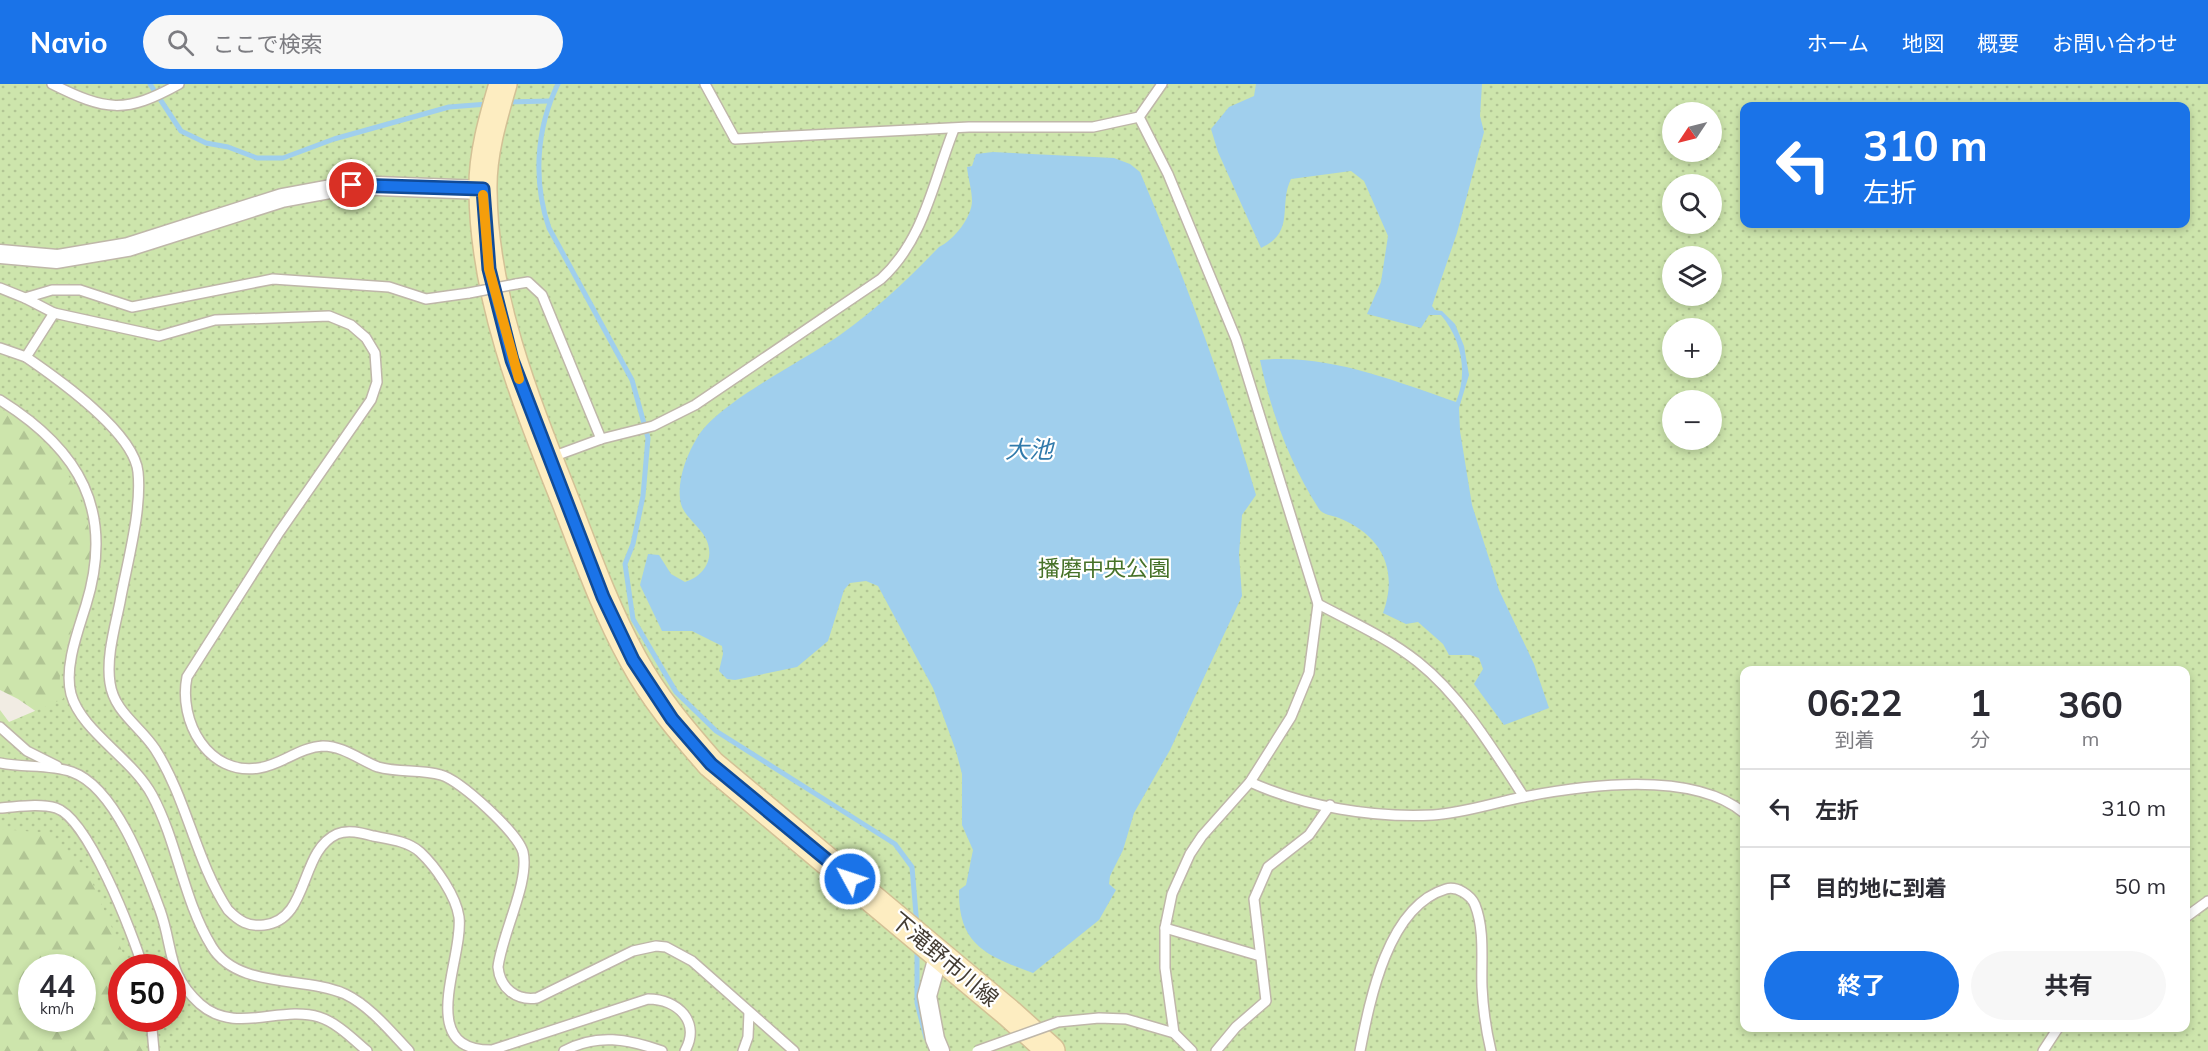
<!DOCTYPE html>
<html lang="ja">
<head>
<meta charset="utf-8">
<style>
	:root { --surface:#fff; --page:#f7f7f7; --text:#2b2b33; --muted:#7c7c81; --line:#e1e1e2; --accent:#1a73e8 }
	body { margin:0; font-family:Mulish,"Noto Sans JP",sans-serif; background:var(--page); color:var(--text); height:100vh; display:flex; flex-direction:column; font-size:22px; white-space:nowrap }
	* { box-sizing:border-box; margin:0 }
	p { font-size:20px; color:var(--muted) }
	.icon { flex:none; width:33px; height:33px; fill:none; stroke:currentColor; stroke-width:2; stroke-linecap:round; stroke-linejoin:round }
	.map { position:relative; flex:1; overflow:hidden }
	.sheet { position:absolute; left:1740px; top:582px; width:450px; height:366px; display:flex; flex-direction:column; background:var(--surface); border-radius:12px; box-shadow:0 3px 9px #0003 }
	.sheet>* { flex:none }
	.top-card { position:absolute; left:1740px; top:18px; width:450px; height:126px; border-radius:12px; box-shadow:0 3px 9px #0003; background:#1a73e8; color:#fff; overflow:hidden }
	.needle { width:39px; rotate:235deg }
	.controls { position:absolute; left:1662px; top:18px; display:grid; gap:12px }
	.controls a { display:grid; place-items:center; width:60px; height:60px; border-radius:50%; background:var(--surface); box-shadow:0 3px 9px #0003; font-size:30px }
	.speed { position:absolute; left:18px; top:870px; display:flex; gap:12px; font-size:30px; font-weight:700; text-align:center }
	.speed>* { display:grid; place-content:center; width:78px; height:78px; border-radius:50%; background:var(--surface); box-shadow:0 3px 9px #0003; line-height:1 }
	.speed small { font-size:15px; font-weight:400 }
	.speed .limit { border:9px solid #d22; background:#fff; color:#111 }
	.pin { position:absolute; display:grid; place-items:center; width:51px; height:51px; color:#fff; margin:-26px; border:3px solid #fff; border-radius:50%; box-shadow:0 2px 6px #0007 }
	.me { position:absolute; width:66px; margin:-33px; rotate:310deg; stroke-linejoin:round; filter:drop-shadow(0 0 4px #0008) }
	.turn { display:flex; align-items:center; gap:21px; height:126px; padding:0 24px; font-size:27px }
	.turn .icon { width:78px; height:78px; stroke-width:2.5 }
	.turn b { display:block; font-size:42px; line-height:51px }
	.eta { display:flex; justify-content:space-evenly; align-items:center; height:102px; text-align:center }
	.eta b { font-size:36px; font-weight:700; line-height:42px }
	.cta { display:flex; gap:12px; margin-top:auto; padding:12px 24px }
	.cta a { flex:1; height:69px; border-radius:36px; background:var(--accent); color:#fff; font-size:24px; font-weight:700; line-height:69px; text-align:center }
	.cta a+a { background:var(--page); color:var(--text) }
	ul { padding:0; list-style:none }
	li { display:flex; align-items:center; gap:18px; height:78px; padding:0 24px; border-top:2px solid var(--line) }
	li div { flex:1 }
	li b { display:block; font-size:22px }
	li em { font-style:normal }
	header { display:flex; align-items:center; gap:36px; box-sizing:border-box; height:84px; padding:0 30px; background:var(--accent); color:#fff }
	header strong { font-size:28px }
	nav { display:flex; gap:33px; margin-inline-start:auto; font-size:21px }
	.search { width:420px; height:54px; background:var(--page); display:flex; align-items:center; gap:15px; box-sizing:border-box; padding:0 21px; border-radius:33px; color:var(--muted); font-size:22px }
	.map>svg:first-child { display:block }
	.forest { fill:url(#forest-firs); fill-rule:evenodd }
	.park { fill:url(#park-dots); fill-rule:evenodd }
	.water { fill:#a0cfed }
	.lines { fill:none; stroke-linecap:round; stroke-linejoin:round }
	.stream { stroke:#a0cfed; stroke-width:5 }
	.lane-casing { stroke:#bfb7a9; stroke-width:12 }
	.street-casing { stroke:#bfb7a9; stroke-width:21 }
	.secondary-casing { stroke:#d3c196; stroke-width:30 }
	.lane { stroke:#fff; stroke-width:9 }
	.street { stroke:#fff; stroke-width:18 }
	.secondary { stroke:#fdedc1; stroke-width:27 }
	.lane-bridge-casing { stroke:#bfb7a9; stroke-width:12; stroke-linecap:butt }
	.lane-bridge { stroke:#fff; stroke-width:9 }
	.route-casing { stroke:#114b97; stroke-width:15 }
	.route { stroke:#1a73e8; stroke-width:10 }
	.slow { stroke:#f59e0b; stroke-width:10 }
	.labels { text-anchor:middle; dominant-baseline:central; stroke-width:4.5; stroke-linejoin:round; paint-order:stroke }
	.park-label { font-size:22px; fill:#467229; stroke:#fff }
	.street-label { font-size:22px; fill:#433c33; stroke:#fff }
	.water-label { font-size:24px; font-style:italic; fill:#307aab; stroke:#fff }
</style>
</head>
<body>
<header>
<strong>Navio</strong>
<div class="search"><svg class="icon" aria-label="search" viewBox="0 0 24 24"><circle cx="10" cy="10" r="6"/><path d="M15 15l6 6"/></svg>ここで検索</div>
<nav><a>ホーム</a><a>地図</a><a>概要</a><a>お問い合わせ</a></nav>
</header>
<div class="map">
<svg width="2208" height="967" viewBox="0 0 2208 967">
	<defs>
		<pattern id="forest-firs" width="22" height="20" patternUnits="userSpaceOnUse" patternTransform="scale(1.5)"><rect width="22" height="20" fill="#cde5ac"/><path d="M5 1l3.5 6h-7zM16 11l3.5 6h-7z" fill="#b1c594"/></pattern>
		<pattern id="park-dots" width="8" height="8" patternUnits="userSpaceOnUse" patternTransform="scale(1.5)"><rect width="8" height="8" fill="#cde5ac"/><path d="M2 2h.1M6 6h.1" fill="none" stroke="#b1c594" stroke-width="1.8" stroke-linecap="round"/></pattern>
	</defs>
	<rect width="100%" height="100%" fill="#f1ece3"/>
	<!-- forest -->
	<g class="forest">
		<path d="M159,274L92,666L18,615L0,606V276Z"/>
		<path d="M0,671L91,742L163,883L122,884V934H172L354,967H0ZM32,884H82V934H32Z"/>
	</g>
	<!-- park -->
	<path class="park" d="M0,0H2208V967H147L143,935L172,934V884L129,883L86,784L49,749L0,745V626L9,638L63,615C62,608 59,599 60,592C63,560 82,523 88,491C101,420 57,360 0,324ZM1744,22H2186V140H1744ZM1672,28H1712V68H1672ZM1672,100H1712V140H1672ZM1672,172H1712V212H1672ZM1672,244H1712V284H1672ZM1672,316H1712V356H1672ZM1744,586H2186V944H1744Z"/>
	<!-- water -->
	<g class="water">
		<path d="M1256,0H1482L1480,32L1484,48L1457,149L1432,222L1435,226L1442,227L1455,240L1464,262L1469,291L1459,324L1460,347L1472,421L1499,506L1534,580L1549,624L1504,641L1474,600L1483,585L1479,574L1470,571H1449L1443,560L1418,538L1406,540L1383,529C1399,485 1381,451 1339,434C1332,431 1323,431 1319,425C1290,380 1271,328 1260,276C1329,270 1391,296 1456,318C1468,289 1462,256 1441,231H1429L1421,244L1367,230L1381,198L1388,152L1364,97L1351,87L1291,95C1278,121 1296,148 1261,164L1218,68L1211,45L1229,23L1254,12Z"/>
		<path d="M993,68L1114,74L1130,80L1140,88C1185,194 1224,301 1256,411L1242,431L1239,470L1242,512L1170,666L1134,729L1123,766L1110,792L1109,800L1116,806L1099,836L1033,889C988,872 958,862 959,806L966,801L973,766L962,741V690L956,667L933,604L878,502L866,497L850,499L844,506L828,557L797,583L735,596L727,595L719,587L723,570L722,562L692,547H662L640,501L648,470L659,471L671,490L685,498C705,492 716,473 705,453C699,442 684,432 681,420C676,399 686,372 697,354C718,318 804,277 840,251C877,225 908,195 939,163C954,156 972,133 972,117C972,106 968,94 967,83L972,82L976,70Z"/>
	</g>
	<g class="lines">
		<!-- stream -->
		<g class="stream">
			<path d="M150,0L181,47L206,59L228,63L257,74H283L334,55L449,23L488,20"/>
			<path d="M558,0C536,45 533,97 549,144L632,296L648,354L643,412L633,460L625,480L633,535L676,608L716,647L895,760L912,783L917,842"/>
			<path d="M506,18L549,17"/>
			<path d="M917,863V919L926,954"/>
		</g>
		<defs>
			<g id="lane">
				<path d="M52,0C106,27 125,30 179,0"/>
				<path d="M705,0L735,55L969,43H1093L1139,33L1162,0"/>
				<path d="M1139,33L1168,90L1236,255L1318,520L1309,589L1291,633L1250,698L1202,752L1190,770L1172,810L1165,844V884L1174,949"/>
				<path d="M516,200L528,198L542,211L601,355"/>
				<path d="M0,204L25,214L52,206H80L132,223L273,195L389,203L426,215L469,209"/>
				<path d="M25,214L54,229"/>
				<path d="M0,264L26,273"/>
				<path d="M0,316C80,366 115,427 86,521C78,547 64,583 71,610C81,647 132,674 152,711C178,759 183,816 212,863C238,905 304,892 345,910C370,922 390,947 409,967"/>
				<path d="M552,373L601,355L653,342L695,321L881,195C924,156 933,98 954,45"/>
				<path d="M1318,520C1352,538 1388,554 1418,578C1462,613 1494,667 1524,713"/>
				<path d="M0,643L27,667L57,682"/>
				<path d="M0,679C24,684 49,680 72,688C115,703 145,785 160,826C174,865 166,889 200,920C235,951 280,921 319,933C336,938 353,955 367,967"/>
				<path d="M1250,698C1305,723 1374,734 1433,731C1464,729 1493,719 1523,713C1585,701 1692,686 1744,729"/>
				<path d="M0,724C17,723 39,719 56,724C88,734 133,850 143,884"/>
				<path d="M2186,833L2208,817"/>
				<path d="M1165,844L1260,872"/>
				<path d="M151,934L154,967"/>
				<path d="M1058,938L1099,934L1126,935L1174,949L1192,967"/>
				<path d="M564,967C597,949 628,955 662,967"/>
				<path d="M685,967C701,938 678,915 648,915L492,966C414,967 464,875 459,833C456,812 436,783 420,768C408,757 388,755 373,752C362,749 348,745 337,750C299,767 310,836 264,841C248,843 239,837 228,826C196,778 187,715 155,665C140,642 114,628 110,599C106,573 115,543 120,518C127,479 142,427 138,388C134,348 58,295 26,273L54,229L159,252L215,236L329,232L351,241L366,254L375,269L377,298L371,316L278,450L187,593C178,637 208,692 259,684C281,681 300,663 323,662C343,662 360,676 378,683C399,689 421,685 441,691C460,696 518,749 523,768C530,797 502,850 498,883C500,904 516,917 537,914L633,867L656,862L666,863L692,877L794,967"/>
				<path d="M743,967L748,953L749,928"/>
				<path d="M1216,967L1236,943L1266,917L1254,815L1268,783L1309,751L1330,721"/>
				<path d="M1360,967C1370,915 1388,822 1446,805C1457,802 1471,811 1475,821C1485,846 1481,877 1482,903C1483,925 1486,946 1491,967"/>
				<path d="M2043,967L2058,944"/>
			</g>
			<g id="street">
				<path d="M0,170L57,175L128,163L282,114L352,101L483,106"/>
				<path d="M939,869L927,912L935,955L940,967"/>
			</g>
			<path id="secondary" d="M503,0C493,34 482,71 483,107C484,216 527,320 567,421C587,473 606,526 633,575C654,614 682,647 711,680L1010,930L1051,967"/>
		</defs>
		<!-- lane casing -->
		<use href="#lane" class="lane-casing"/>
		<!-- street casing -->
		<use href="#street" class="street-casing"/>
		<!-- secondary casing -->
		<use href="#secondary" class="secondary-casing"/>
		<!-- lane -->
		<use href="#lane" class="lane"/>
		<!-- street -->
		<use href="#street" class="street"/>
		<!-- secondary -->
		<use href="#secondary" class="secondary"/>
		<defs>
			<g id="lane-bridge">
				<path d="M469,209L516,200"/>
				<path d="M977,967L1058,938"/>
			</g>
		</defs>
		<!-- lane-bridge casing -->
		<use href="#lane-bridge" class="lane-bridge-casing"/>
		<!-- lane-bridge -->
		<use href="#lane-bridge" class="lane-bridge"/>
	</g>
	<g class="lines">
		<defs>
			<path id="route" d="M352,101L483,105L489,185L512,276L603,513L633,576L672,635L711,680L850,795"/>
		</defs>
		<!-- route casing -->
		<use href="#route" class="route-casing"/>
		<!-- route -->
		<use href="#route" class="route"/>
		<!-- slow -->
		<path class="slow" d="M483,111L489,185L519,295"/>
	</g>
	<g class="labels">
		<!-- park labels -->
		<g class="park-label">
			<text x="1104" y="484">播磨中央公園</text>
		</g>
		<!-- street labels -->
		<g class="street-label">
			<text transform="translate(945 875) rotate(40)">下滝野市川線</text>
		</g>
		<!-- water labels -->
		<g class="water-label">
			<text x="1029" y="365">大池</text>
		</g>
	</g>
</svg>
<div class="controls">
<a><svg class="needle" viewBox="-14 -14 28 28"><path d="M0-13l5 13h-10z" fill="#e53935"/><path d="M0 13l5-13h-10z" fill="#7c7c81"/></svg></a>
<a><svg class="icon" aria-label="search" viewBox="0 0 24 24"><circle cx="10" cy="10" r="6"/><path d="M15 15l6 6"/></svg></a>
<a><svg class="icon" aria-label="layers" viewBox="0 0 24 24"><path d="M12 4l9 5-9 5-9-5zM3 14l9 5 9-5"/></svg></a>
<a>+</a>
<a>−</a>
</div>
<div class="speed"><div>44<small>km/h</small></div><div class="limit">50</div></div>
<div class="pin" style="left:352px;top:101px;background:#d93025"><svg class="icon" aria-label="arrive" viewBox="0 0 24 24"><path d="M6 21V4h12l-3 4 3 4H6"/></svg></div>
<svg class="me" style="left:850px;top:795px" viewBox="-20 -20 40 40"><circle r="17" fill="#1a73e8" stroke="#fff" stroke-width="3"/><path d="M0-11L8 9 0 5-8 9z" fill="#fff"/></svg>
<div class="top-card">
<div class="turn"><svg class="icon" aria-label="left" viewBox="0 0 24 24"><path d="M17 20v-9H6M10 6l-5 5 5 5"/></svg><div><b>310 m</b>左折</div></div>
</div>
<section class="sheet">
<div class="eta">
<div><b>06:22</b><p>到着</p></div>
<div><b>1</b><p>分</p></div>
<div><b>360</b><p>m</p></div>
</div>
<ul>
<li><svg class="icon" aria-label="left" viewBox="0 0 24 24"><path d="M17 20v-9H6M10 6l-5 5 5 5"/></svg><div><b>左折</b></div><em>310 m</em></li>
<li><svg class="icon" aria-label="arrive" viewBox="0 0 24 24"><path d="M6 21V4h12l-3 4 3 4H6"/></svg><div><b>目的地に到着</b></div><em>50 m</em></li>
</ul>
<div class="cta"><a>終了</a><a>共有</a></div>
</section>
</div>
</body>
</html>
